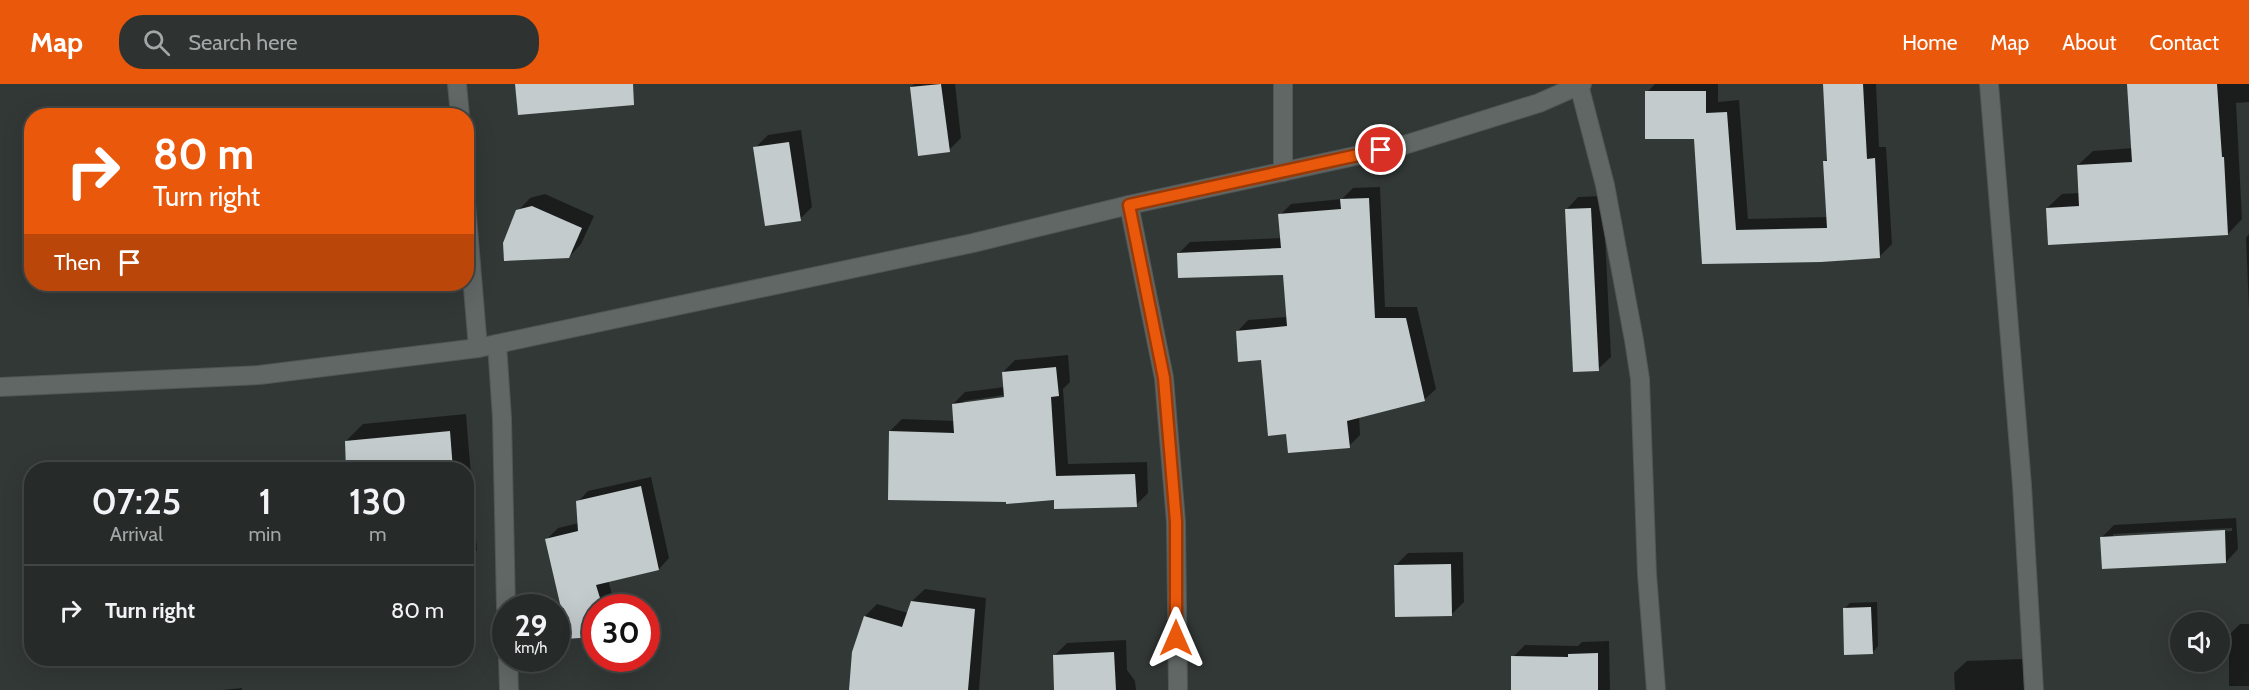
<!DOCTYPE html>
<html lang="en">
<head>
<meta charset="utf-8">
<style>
	:root { --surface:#262a28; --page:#2e3230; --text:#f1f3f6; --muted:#a4a7a8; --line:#424645; --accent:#ea580c }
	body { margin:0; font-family:Cabin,sans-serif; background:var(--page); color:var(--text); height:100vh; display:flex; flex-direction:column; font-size:22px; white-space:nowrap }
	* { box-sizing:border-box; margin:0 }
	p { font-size:20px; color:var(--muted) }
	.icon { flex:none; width:33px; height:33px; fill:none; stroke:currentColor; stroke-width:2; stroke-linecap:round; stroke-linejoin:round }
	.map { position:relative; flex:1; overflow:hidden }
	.details { position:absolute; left:24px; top:378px; width:450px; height:204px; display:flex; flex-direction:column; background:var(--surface); border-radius:24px; box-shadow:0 6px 24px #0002,0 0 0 2px var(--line) }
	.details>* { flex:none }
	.top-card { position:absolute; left:24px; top:24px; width:450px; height:183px; border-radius:24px; box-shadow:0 6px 24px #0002,0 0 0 2px var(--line); background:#ea580c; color:#fff; overflow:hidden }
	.controls { position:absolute; left:2170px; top:528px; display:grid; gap:12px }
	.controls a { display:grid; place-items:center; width:60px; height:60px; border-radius:50%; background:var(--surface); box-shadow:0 6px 24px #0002,0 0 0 2px var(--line); font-size:30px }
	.speed { position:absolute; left:492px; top:510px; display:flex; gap:12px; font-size:30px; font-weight:700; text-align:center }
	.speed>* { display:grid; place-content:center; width:78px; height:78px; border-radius:50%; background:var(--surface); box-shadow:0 6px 24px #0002,0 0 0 2px var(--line); line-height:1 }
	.speed small { font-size:15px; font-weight:400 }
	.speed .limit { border:9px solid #d22; background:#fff; color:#111 }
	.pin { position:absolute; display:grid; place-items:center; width:51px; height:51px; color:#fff; margin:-26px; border:3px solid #fff; border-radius:50%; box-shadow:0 2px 6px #0007 }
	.me { position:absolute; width:66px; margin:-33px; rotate:0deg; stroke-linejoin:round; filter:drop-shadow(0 0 4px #0008) }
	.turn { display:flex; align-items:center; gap:21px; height:126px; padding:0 30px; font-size:27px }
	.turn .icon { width:78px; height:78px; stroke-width:2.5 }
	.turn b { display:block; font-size:42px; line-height:51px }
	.then { display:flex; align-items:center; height:57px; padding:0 30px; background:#0003; gap:12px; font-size:22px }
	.eta { display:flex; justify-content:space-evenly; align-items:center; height:102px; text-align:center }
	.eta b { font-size:36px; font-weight:600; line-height:42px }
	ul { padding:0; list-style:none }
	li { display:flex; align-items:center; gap:18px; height:90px; padding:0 30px; border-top:2px solid var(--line) }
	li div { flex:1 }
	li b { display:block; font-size:22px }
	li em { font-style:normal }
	header { display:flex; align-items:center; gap:36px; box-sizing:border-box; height:84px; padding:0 30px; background:var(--accent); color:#fff }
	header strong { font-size:28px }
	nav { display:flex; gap:33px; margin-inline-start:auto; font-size:21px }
	.search { width:420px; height:54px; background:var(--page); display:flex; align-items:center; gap:15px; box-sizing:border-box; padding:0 21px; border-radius:24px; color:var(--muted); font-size:22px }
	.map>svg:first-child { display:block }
	.shadow { fill:#0007; fill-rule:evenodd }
	.building { fill:#c4cbcc }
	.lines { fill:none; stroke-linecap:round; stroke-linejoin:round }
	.minor-casing { stroke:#515554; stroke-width:20 }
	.minor { stroke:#606765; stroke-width:18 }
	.route-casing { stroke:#983908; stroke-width:15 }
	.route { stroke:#ea580c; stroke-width:10 }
</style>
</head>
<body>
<header>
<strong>Map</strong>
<div class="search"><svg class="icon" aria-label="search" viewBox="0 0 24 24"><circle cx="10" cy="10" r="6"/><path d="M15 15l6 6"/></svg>Search here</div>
<nav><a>Home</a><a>Map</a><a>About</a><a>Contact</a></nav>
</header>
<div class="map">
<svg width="2249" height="606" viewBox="0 0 2249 606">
	<rect width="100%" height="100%" fill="#323836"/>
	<!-- shadow -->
	<g class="shadow">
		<path d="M914,0H955L961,54L949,66L911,3Z"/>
		<path d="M1655,0H1718V18L1739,16L1748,135L1828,133L1825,77L1829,73L1825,0H1876L1879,63H1886L1892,160L1879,173L1704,179L1695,53L1647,8Z"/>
		<path d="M2128,0H2249V18L2236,19L2242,135L2228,150L2047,124L2062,110L2080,109L2078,81L2093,67L2133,64Z"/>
		<path d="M801,46L812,123L800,135L755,64L768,51Z"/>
		<path d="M1380,103L1385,223H1417L1436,305L1424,316L1359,332L1360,351L1349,362L1237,248L1248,236L1287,233L1284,189L1178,170L1190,158L1281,154L1280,131L1291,120L1342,115L1353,104Z"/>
		<path d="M545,110L594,132L581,160L569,173L518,127L530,114Z"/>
		<path d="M1603,112L1611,273L1598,285L1566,126L1578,113Z"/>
		<path d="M2249,150V225L2246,154Z"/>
		<path d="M1068,271L1070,298L1063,305L1068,380L1147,378L1148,409L1136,421L1055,415L890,347L902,335L955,337L953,320L965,308L1005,303L1003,288L1015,276ZM1011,310L1012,313L964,320V317Z"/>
		<path d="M466,330L477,466L466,476V386H348L346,357L363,340Z"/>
		<path d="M651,393L669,474L659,485L608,496L616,524H596L565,499L547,455L558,444L579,439L578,418L588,407Z"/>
		<path d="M2236,434L2238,465L2226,478L2102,453L2114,441ZM2232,444V447L2113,453V450Z"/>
		<path d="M1463,468L1464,518L1451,531L1396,481L1408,469Z"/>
		<path d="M925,505L986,514L979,606H850L865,532L877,520L908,529L912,517Z"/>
		<path d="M1877,518L1878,562L1872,569L1844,525L1850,519Z"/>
		<path d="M2240,540H2249V602H2229V551Z"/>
		<path d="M1126,556L1127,586L1135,597L1136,606H1056L1054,572L1067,559Z"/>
		<path d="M1609,557L1610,606H1513V573L1525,561L1578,562L1582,558Z"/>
		<path d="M2023,575L2024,606H1955L1954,589L1967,577Z"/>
		<path d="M242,604V606H222Z"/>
	</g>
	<!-- building -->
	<g class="building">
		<path d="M515,0H633L634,21L518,31Z"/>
		<path d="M941,0L950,68L918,72L910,3Z"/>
		<path d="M1823,0H1863L1867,75L1875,74L1880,174L1821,178L1702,180L1694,55H1645V7H1706V29L1727,28L1736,146L1827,144L1823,77H1827Z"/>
		<path d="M2127,0H2217L2222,73H2224L2228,151L2048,161L2046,124L2079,122L2077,81L2132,78Z"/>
		<path d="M789,58L801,137L765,142L753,63Z"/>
		<path d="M1369,114L1375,234H1406L1425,317L1347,337L1350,364L1288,369L1286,350L1268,352L1261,276L1238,278L1236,247L1287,242L1283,191L1178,194L1177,169L1281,164L1278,130L1341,125L1340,115Z"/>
		<path d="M532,122L582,144L569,174L504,177L503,159L516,126Z"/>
		<path d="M1591,124L1599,287L1573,288L1565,125Z"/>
		<path d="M1056,283L1059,312L1051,313L1056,392L1135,390L1137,423L1054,425V416L1006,420V418L888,416L889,347L954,349L952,320L1004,313L1002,288Z"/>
		<path d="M450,347L453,386H346L345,357Z"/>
		<path d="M641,402L659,486L596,501L603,524H596V553L564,555V524H561L545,455L578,447L576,417Z"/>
		<path d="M2225,446L2226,479L2102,485L2100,453Z"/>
		<path d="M1451,480L1452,532L1395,533L1394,481Z"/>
		<path d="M911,517L975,525L968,606H849L852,568L864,532L902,543Z"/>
		<path d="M1871,523L1873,570L1844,571L1843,524Z"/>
		<path d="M1114,568L1116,606H1054L1053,571Z"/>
		<path d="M1598,569V606H1511V572L1568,573V570Z"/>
	</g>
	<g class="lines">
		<defs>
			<g id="minor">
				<path d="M457,0L460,32"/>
				<path d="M1283,0V88"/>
				<path d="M1989,0L2022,401L2034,606"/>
				<path d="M1579,1L1605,101L1634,256L1640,295L1647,490L1656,606"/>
				<path d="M466,120L478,264"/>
				<path d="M1129,121L1164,294L1176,438L1178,606"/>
				<path d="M497,260L502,334L506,524"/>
				<path d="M0,303L259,291L478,264L973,159L1129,121L1401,62L1539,19L1582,0"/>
				<path d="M508,574L509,606"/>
			</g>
		</defs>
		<!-- minor casing -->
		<use href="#minor" class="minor-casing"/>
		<!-- minor -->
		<use href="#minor" class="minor"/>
	</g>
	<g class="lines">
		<defs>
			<path id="route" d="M1176,554V438L1164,294L1129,121L1381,66"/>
		</defs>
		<!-- route casing -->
		<use href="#route" class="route-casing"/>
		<!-- route -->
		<use href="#route" class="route"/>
	</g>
</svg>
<div class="controls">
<a><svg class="icon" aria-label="sound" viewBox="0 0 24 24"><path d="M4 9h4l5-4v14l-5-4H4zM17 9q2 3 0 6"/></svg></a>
</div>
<div class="speed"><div>29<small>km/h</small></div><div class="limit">30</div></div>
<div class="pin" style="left:1381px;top:66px;background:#d93025"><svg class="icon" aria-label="arrive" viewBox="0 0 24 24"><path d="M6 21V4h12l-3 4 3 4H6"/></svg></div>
<svg class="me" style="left:1176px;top:554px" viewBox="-20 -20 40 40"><path d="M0-17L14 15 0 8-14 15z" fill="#ea580c" stroke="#fff" stroke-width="4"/></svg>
<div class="top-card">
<div class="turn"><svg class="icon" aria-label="right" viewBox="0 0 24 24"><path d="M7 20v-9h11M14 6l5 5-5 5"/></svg><div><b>80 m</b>Turn right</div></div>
<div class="then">Then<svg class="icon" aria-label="arrive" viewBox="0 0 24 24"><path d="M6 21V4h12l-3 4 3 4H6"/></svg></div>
</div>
<section class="details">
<div class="eta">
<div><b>07:25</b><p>Arrival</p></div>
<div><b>1</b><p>min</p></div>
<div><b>130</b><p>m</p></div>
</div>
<ul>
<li><svg class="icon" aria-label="right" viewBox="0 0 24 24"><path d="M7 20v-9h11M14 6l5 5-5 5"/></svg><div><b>Turn right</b></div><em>80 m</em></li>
</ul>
</section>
</div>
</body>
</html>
